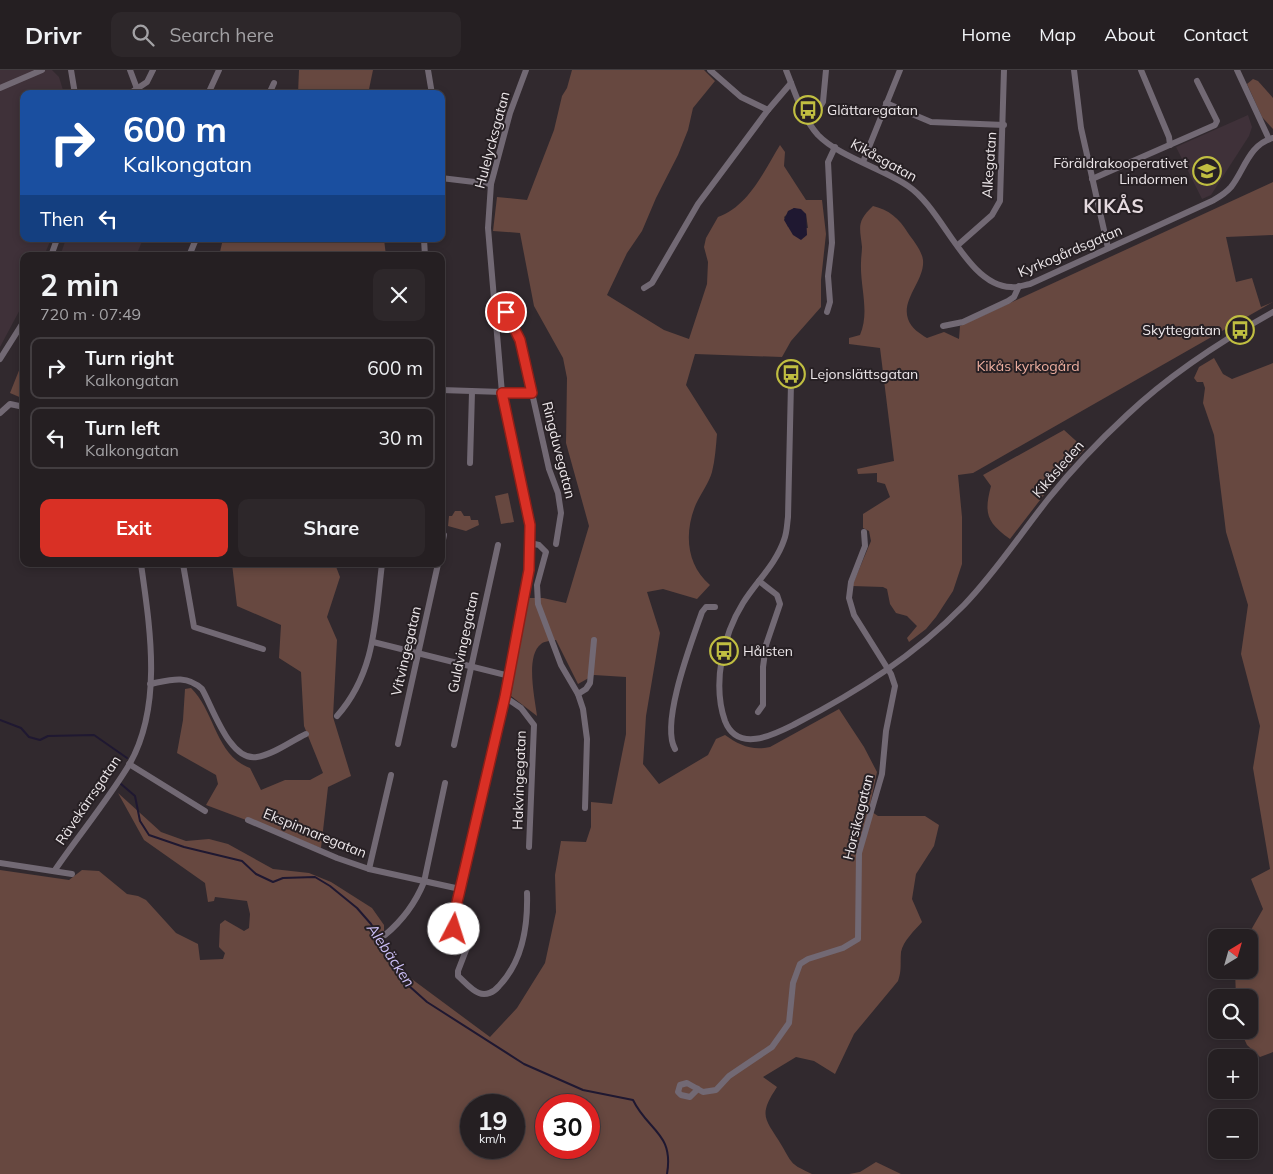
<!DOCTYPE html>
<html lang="en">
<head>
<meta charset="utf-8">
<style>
	:root { --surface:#251f22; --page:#2d272a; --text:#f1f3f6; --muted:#a3a2a5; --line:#423d40; --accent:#d93025 }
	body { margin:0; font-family:Mulish,sans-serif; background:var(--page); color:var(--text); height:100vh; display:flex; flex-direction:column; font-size:19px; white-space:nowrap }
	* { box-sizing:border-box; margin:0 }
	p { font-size:16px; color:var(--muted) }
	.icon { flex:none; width:28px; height:28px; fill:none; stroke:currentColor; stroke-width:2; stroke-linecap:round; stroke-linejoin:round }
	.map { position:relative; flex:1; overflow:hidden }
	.sheet { position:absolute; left:20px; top:182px; width:425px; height:315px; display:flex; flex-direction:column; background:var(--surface); border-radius:10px; box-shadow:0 2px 8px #0003,0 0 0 1px var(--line) }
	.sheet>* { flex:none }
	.banner { position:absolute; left:20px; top:20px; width:425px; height:152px; border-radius:10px; box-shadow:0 2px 8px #0003,0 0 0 1px var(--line); background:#1a4fa0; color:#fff; overflow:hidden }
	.needle { width:32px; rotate:37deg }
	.controls { position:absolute; left:1208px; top:859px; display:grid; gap:10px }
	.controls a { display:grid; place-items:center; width:50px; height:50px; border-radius:10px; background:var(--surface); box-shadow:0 2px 8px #0003,0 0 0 1px var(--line); font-size:25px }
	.speed { position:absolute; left:460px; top:1024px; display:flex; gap:10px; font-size:25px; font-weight:700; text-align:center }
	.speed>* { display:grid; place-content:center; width:65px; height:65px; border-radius:50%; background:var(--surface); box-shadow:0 2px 8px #0003,0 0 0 1px var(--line); line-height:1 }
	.speed small { font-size:12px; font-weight:400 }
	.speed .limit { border:8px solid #d22; background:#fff; color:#111 }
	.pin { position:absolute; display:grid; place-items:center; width:42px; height:42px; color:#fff; margin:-21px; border:2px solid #fff; border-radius:50%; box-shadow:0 1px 5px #0007 }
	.me { position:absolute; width:55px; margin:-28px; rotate:5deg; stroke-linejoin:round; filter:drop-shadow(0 0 4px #0008) }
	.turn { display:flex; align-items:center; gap:18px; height:105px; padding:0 20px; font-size:22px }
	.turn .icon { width:65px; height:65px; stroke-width:2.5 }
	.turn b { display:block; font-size:35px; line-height:42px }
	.then { display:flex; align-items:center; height:48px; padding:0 20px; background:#0003; gap:10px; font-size:19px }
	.round { display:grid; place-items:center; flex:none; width:52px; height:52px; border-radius:10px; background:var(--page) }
	.summary { display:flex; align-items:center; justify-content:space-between; height:85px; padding:0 20px }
	h1 { font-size:30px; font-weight:700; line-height:38px }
	.action { display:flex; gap:10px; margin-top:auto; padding:10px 20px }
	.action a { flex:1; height:58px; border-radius:10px; background:var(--accent); color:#fff; font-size:20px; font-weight:700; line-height:58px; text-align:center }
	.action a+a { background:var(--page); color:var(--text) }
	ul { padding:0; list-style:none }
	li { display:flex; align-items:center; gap:15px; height:62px; margin:0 10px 8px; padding:0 10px; border:2px solid var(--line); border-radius:10px }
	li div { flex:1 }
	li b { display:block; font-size:19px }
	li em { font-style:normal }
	header { display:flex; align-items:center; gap:30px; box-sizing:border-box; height:70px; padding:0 25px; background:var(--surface); border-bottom:1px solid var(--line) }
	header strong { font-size:24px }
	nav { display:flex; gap:28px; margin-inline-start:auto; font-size:18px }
	.search { width:350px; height:45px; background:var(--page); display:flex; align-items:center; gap:12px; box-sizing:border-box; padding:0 18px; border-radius:10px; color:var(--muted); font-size:19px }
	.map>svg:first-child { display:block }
	.built { fill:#3f3139 }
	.green { fill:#674840; fill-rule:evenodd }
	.water { fill:#1f1831 }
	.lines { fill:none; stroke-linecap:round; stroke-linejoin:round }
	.stream { stroke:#1f1831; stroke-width:2 }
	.minor { stroke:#726974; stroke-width:6 }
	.route-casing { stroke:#8d1f18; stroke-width:12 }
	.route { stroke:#d93025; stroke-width:9 }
	.labels { text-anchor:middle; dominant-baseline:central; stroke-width:4; stroke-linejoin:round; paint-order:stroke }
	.poi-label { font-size:14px; fill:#ede7ea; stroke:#272024; text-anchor:start }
	.street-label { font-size:14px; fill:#ede7ea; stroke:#272024 }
	.park-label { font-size:14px; fill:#edae9f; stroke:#272024 }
	.water-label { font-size:15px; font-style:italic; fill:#ccbff7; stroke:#272024 }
	.district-label { font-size:19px; font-weight:bold; letter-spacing:1px; fill:#e5dadf; stroke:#272024 }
</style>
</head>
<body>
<header>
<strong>Drivr</strong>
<div class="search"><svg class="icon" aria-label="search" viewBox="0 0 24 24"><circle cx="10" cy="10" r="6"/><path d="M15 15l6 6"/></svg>Search here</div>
<nav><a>Home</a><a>Map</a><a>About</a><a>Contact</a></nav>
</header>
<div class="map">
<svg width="1273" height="1104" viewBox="0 0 1273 1104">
	<rect width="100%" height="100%" fill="#31292e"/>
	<!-- built -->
	<g class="built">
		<path d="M0,0H52L59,7L63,20L62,24H24V169H51L44,186H24V232L0,277Z"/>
		<path d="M1248,45L1252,57L1249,66L1211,125L1202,129L1176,77Z"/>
		<path d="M66,169H143L136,186H60Z"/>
	</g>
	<!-- green -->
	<g class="green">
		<path d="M299,0H373L368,24H298Z"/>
		<path d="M572,0H704L715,11L693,38L688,60L678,85L656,128L642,161L627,183L607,225L664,260L689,269L707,214L708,192L704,177L706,168L718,147C749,136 764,101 780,75L785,82L784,96L806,130H822L826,164L821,210V237L791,271L782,287L695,284L686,315L717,364C716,376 715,390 712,402C709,413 701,423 696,434C684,462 686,495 710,515L697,529L663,519L647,522L660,563L646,646L643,694L659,714L708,685L716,669L725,665C739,675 752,681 770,677L839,639L864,677L877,702L869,740L878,746H925L939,755L934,776L916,804L912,829L922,852C915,860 903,871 901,882C900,893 902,900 898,911L854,964L835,1004L814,991L796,987L763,1007L777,1017C757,1047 766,1049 782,1076C793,1095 791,1094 812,1104H0V800L69,810L82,800L99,801L127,824L138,826L146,830L176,863L198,874L200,890L223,889L225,883L219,877L220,854L225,850L244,861L249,858L250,844L247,831L215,827L214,831L208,832L205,813L144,770L118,723L161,762L186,771L209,769L228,774L273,799L309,803L331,812L372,838L384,855V871L405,904L490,967L517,938L545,893L556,842L555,805L561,771L586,772L591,757V732L612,734L626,664V607L594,605L578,614L556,570C551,571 544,571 541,574C525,586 535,629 537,646L511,626L527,528H543L566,533L589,456L566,373L567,308L563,288L534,236L520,163L493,161L497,127L527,130L554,60L562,26L567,18ZM794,138L806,144L808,158L788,157L784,147ZM471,1035H514V1078H471ZM546,1035H589V1078H546Z"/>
		<path d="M1253,9L1258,11L1273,28V59L1262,47L1247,14Z"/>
		<path d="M1273,112V165L1226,167L1236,212L1252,208L1261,237L1273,232L973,403L958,405L962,447V494L953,521L936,547L926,559L909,572L907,568L917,556L907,546L896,543L890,534L887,519L883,517L852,516L871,471L869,461L863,458V444L890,427L885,414L877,412V403L858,404L857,399L894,391L880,278L849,274V268L860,265C870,242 860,217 861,193C861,187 862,182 862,177C860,157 856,152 873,136C889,140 899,148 908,163C913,170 922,181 923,190C925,210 901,229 908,249C911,258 920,264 927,268L944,262L959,269L960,256Z"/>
		<path d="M223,169H384L386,186H219Z"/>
		<path d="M24,288V329L10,323Z"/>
		<path d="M1214,288L1223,304L1232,309L1273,293V982L1260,987L1247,975L1240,960H1249V928L1236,927L1235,901L1249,900L1247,867L1263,839L1251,809L1270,799L1253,698L1260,656L1241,584L1248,535L1226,462L1214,365L1203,333L1205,318L1203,312H1197L1194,308L1199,297Z"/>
		<path d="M1064,360L1085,379L1047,421L1010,469C986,452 984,443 991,416L983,405Z"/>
		<path d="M508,423L514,452L501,454L495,426Z"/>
		<path d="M455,441H461L464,446H470L471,450H478L479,455L466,461L448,456L449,446H452Z"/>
		<path d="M232,494H335L340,507L327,547L337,570L333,647L351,706L328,717L321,778L206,735L218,714L216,705L177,683L183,650L185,619L191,618C215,641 215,685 250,698L261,720L285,710H310L323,703L304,656L301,602L279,588L281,555L237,536Z"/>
		<path d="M876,1092L901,1104H849L860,1102Z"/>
	</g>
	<!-- water -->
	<path class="water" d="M794,138L801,139L806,144L807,165L801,170L793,165L784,150L788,141Z"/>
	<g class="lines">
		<!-- stream -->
		<g class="stream">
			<path d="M0,650L21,658L29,667L40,670L48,666L94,665L127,688"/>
			<path d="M121,714L135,726L140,751L149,765L184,777L242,791L256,804L273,812L283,808L315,807L330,816L357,838L371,854L408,915L427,932L524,994L583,1020L633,1030C648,1061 674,1063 667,1104"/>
		</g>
		<!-- minor -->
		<g class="minor">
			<path d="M71,0L75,24"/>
			<path d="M130,0L139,24"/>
			<path d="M428,0L432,24"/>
			<path d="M526,0L510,43L491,114L488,158L502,323L529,455V500L505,627L452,854L468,875L458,901V906C464,911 471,920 479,923C486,926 494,922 499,916C523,891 528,856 527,823"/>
			<path d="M710,0L741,27L768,40"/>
			<path d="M786,0C795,22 802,47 818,65C838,86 883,99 908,116C943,139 967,216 1011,217C1017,218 1024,215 1030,214L1212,131C1219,127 1225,124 1231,117C1244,101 1249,74 1273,68"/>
			<path d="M1074,0L1081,58L1108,178"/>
			<path d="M1141,0L1169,67L1170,75"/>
			<path d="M1237,0L1269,69"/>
			<path d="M0,18L42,0"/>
			<path d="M129,24L147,12L153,0"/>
			<path d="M208,24L219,0"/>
			<path d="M269,24L274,13"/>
			<path d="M886,33L931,52L1004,55"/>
			<path d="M818,40L823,32L826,0"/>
			<path d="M863,92L900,0"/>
			<path d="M441,108L491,114"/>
			<path d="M1092,109L1215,55L1217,51L1197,11"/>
			<path d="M424,169L425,186"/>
			<path d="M958,175L992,145L1000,131L1004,0"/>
			<path d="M51,186L57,169"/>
			<path d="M189,186L196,169"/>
			<path d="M644,218L652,213L698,134L768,40L791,13"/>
			<path d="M827,242L830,232L828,206L832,173L828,92L835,77"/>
			<path d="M943,256L963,252L1008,231L1014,227L1019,216"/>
			<path d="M0,289L24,251"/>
			<path d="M791,313L788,447C787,454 787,463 784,470C776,494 756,512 743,533C723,565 712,614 725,651C738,684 775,664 795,654C857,622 914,586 964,535C996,502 1021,463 1049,428C1073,398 1099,371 1127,345C1170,304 1221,271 1273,242"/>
			<path d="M441,320L532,323L520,270L506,242"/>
			<path d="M532,323L549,399L558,423L561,443L556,474"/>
			<path d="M0,343L10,334L24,337"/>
			<path d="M470,393L472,322"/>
			<path d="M530,473L539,475L546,482L537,515L538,534L561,595L578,624L583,639L587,669L585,738"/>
			<path d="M441,479L444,465"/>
			<path d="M183,494L194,557L263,579"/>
			<path d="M373,572L510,606"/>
			<path d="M150,614C170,610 186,604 202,619C213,638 230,692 257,687C273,685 291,671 306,664"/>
			<path d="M578,624L586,619L590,613L594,570"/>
			<path d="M505,627L521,638L534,655L529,777"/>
			<path d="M758,642L763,635V597L766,575L780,534L777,525L759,511"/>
			<path d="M337,646C376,602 375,550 382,494"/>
			<path d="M398,674L438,494"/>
			<path d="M454,675L498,475"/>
			<path d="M675,679C660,653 692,571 702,542L706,537H715"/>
			<path d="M129,694L205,741"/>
			<path d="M248,750L337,788L369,799L460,819"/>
			<path d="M0,793L72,804"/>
			<path d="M369,799L391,705"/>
			<path d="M55,800C79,765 107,731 129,695C163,636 150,558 141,494"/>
			<path d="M385,865C403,850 415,834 424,812L445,713"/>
			<path d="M698,1019L690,1027L681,1025L678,1022L680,1015L687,1013L703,1022L716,1020L729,1006L772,977L789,953L793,913L800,894L808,889L843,878L858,869L859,783L882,704L886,661L895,616L891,604L854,545L849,528L851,512L865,476L864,462"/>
		</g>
	</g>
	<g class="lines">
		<defs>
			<path id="route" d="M454,859L452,854L505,627L529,500L530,455L502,323H532L520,270L506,242"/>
		</defs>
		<!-- route casing -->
		<use href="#route" class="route-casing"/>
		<!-- route -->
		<use href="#route" class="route"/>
	</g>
	<!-- icons -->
	<defs>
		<symbol id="bus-ring" viewBox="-11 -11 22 22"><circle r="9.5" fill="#272024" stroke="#c0be41" stroke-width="1.5"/><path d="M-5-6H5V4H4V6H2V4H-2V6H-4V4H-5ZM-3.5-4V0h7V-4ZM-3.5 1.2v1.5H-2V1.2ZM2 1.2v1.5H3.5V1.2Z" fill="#c0be41"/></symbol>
		<symbol id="school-ring" viewBox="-11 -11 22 22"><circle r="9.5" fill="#272024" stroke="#c0be41" stroke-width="1.5"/><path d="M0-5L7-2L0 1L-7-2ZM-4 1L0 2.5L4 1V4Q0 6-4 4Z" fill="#c0be41"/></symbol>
	</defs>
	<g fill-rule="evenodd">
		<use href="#bus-ring" x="792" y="24" width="32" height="32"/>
		<use href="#school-ring" x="1191" y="85" width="32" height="32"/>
		<use href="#bus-ring" x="1224" y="244" width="32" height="32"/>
		<use href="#bus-ring" x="775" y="288" width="32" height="32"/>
		<use href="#bus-ring" x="708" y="565" width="32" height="32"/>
	</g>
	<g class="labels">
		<!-- poi labels -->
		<g class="poi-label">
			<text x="827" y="40">Glättaregatan</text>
			<text x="1188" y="93" text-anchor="end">Föräldrakooperativet<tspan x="1188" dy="16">Lindormen</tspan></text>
			<text x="1221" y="260" text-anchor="end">Skyttegatan</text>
			<text x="810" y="304">Lejonslättsgatan</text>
			<text x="743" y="581">Hålsten</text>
		</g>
		<!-- street labels -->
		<g class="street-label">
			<text transform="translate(492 70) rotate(-75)">Hulelycksgatan</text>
			<text transform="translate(884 90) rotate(29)">Kikåsgatan</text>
			<text transform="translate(989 95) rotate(-86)">Alkegatan</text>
			<text transform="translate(1070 181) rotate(-23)">Kyrkogårdsgatan</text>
			<text transform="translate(559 380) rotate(76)">Ringduvegatan</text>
			<text transform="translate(1058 399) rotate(-49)">Kikåsleden</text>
			<text transform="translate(463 572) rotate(-78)">Guldvingegatan</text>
			<text transform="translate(406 581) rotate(-77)">Vitvingegatan</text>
			<text transform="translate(519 710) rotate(-88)">Hakvingegatan</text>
			<text transform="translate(88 730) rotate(-56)">Rävekärrsgatan</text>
			<text transform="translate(858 747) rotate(-76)">Horsikagatan</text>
			<text transform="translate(315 763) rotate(22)">Ekspinnaregatan</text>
		</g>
		<!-- park labels -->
		<g class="park-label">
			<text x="1028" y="296">Kikås kyrkogård</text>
		</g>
		<!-- water labels -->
		<g class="water-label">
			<text transform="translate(391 885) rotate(56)">Alebäcken</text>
		</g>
		<!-- district labels -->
		<g class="district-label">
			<text x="1114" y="136">KIKÅS</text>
		</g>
	</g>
</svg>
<div class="controls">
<a><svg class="needle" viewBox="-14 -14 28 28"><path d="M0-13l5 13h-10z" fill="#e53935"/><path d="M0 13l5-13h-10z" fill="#a3a2a5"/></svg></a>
<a><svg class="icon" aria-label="search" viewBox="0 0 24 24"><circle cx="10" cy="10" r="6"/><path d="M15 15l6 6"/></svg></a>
<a>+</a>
<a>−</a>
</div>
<div class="speed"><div>19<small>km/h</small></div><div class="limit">30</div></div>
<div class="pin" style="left:506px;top:242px;background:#d93025"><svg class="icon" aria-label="arrive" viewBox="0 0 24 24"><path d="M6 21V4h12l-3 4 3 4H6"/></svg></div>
<svg class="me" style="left:454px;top:859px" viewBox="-20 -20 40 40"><circle r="19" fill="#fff"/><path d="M0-13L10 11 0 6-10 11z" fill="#d93025"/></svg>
<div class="banner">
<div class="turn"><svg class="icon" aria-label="right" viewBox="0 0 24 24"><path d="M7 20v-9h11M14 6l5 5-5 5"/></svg><div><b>600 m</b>Kalkongatan</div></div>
<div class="then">Then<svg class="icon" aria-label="left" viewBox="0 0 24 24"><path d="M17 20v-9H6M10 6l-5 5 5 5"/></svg></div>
</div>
<section class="sheet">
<div class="summary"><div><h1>2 min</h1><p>720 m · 07:49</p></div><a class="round"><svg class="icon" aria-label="close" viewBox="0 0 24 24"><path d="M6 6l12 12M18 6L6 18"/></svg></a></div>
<ul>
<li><svg class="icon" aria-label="right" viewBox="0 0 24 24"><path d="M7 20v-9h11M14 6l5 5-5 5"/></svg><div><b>Turn right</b><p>Kalkongatan</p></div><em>600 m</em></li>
<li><svg class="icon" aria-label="left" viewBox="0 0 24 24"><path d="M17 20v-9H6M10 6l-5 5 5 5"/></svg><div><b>Turn left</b><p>Kalkongatan</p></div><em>30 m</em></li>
</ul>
<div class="action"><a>Exit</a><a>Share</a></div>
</section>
</div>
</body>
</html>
